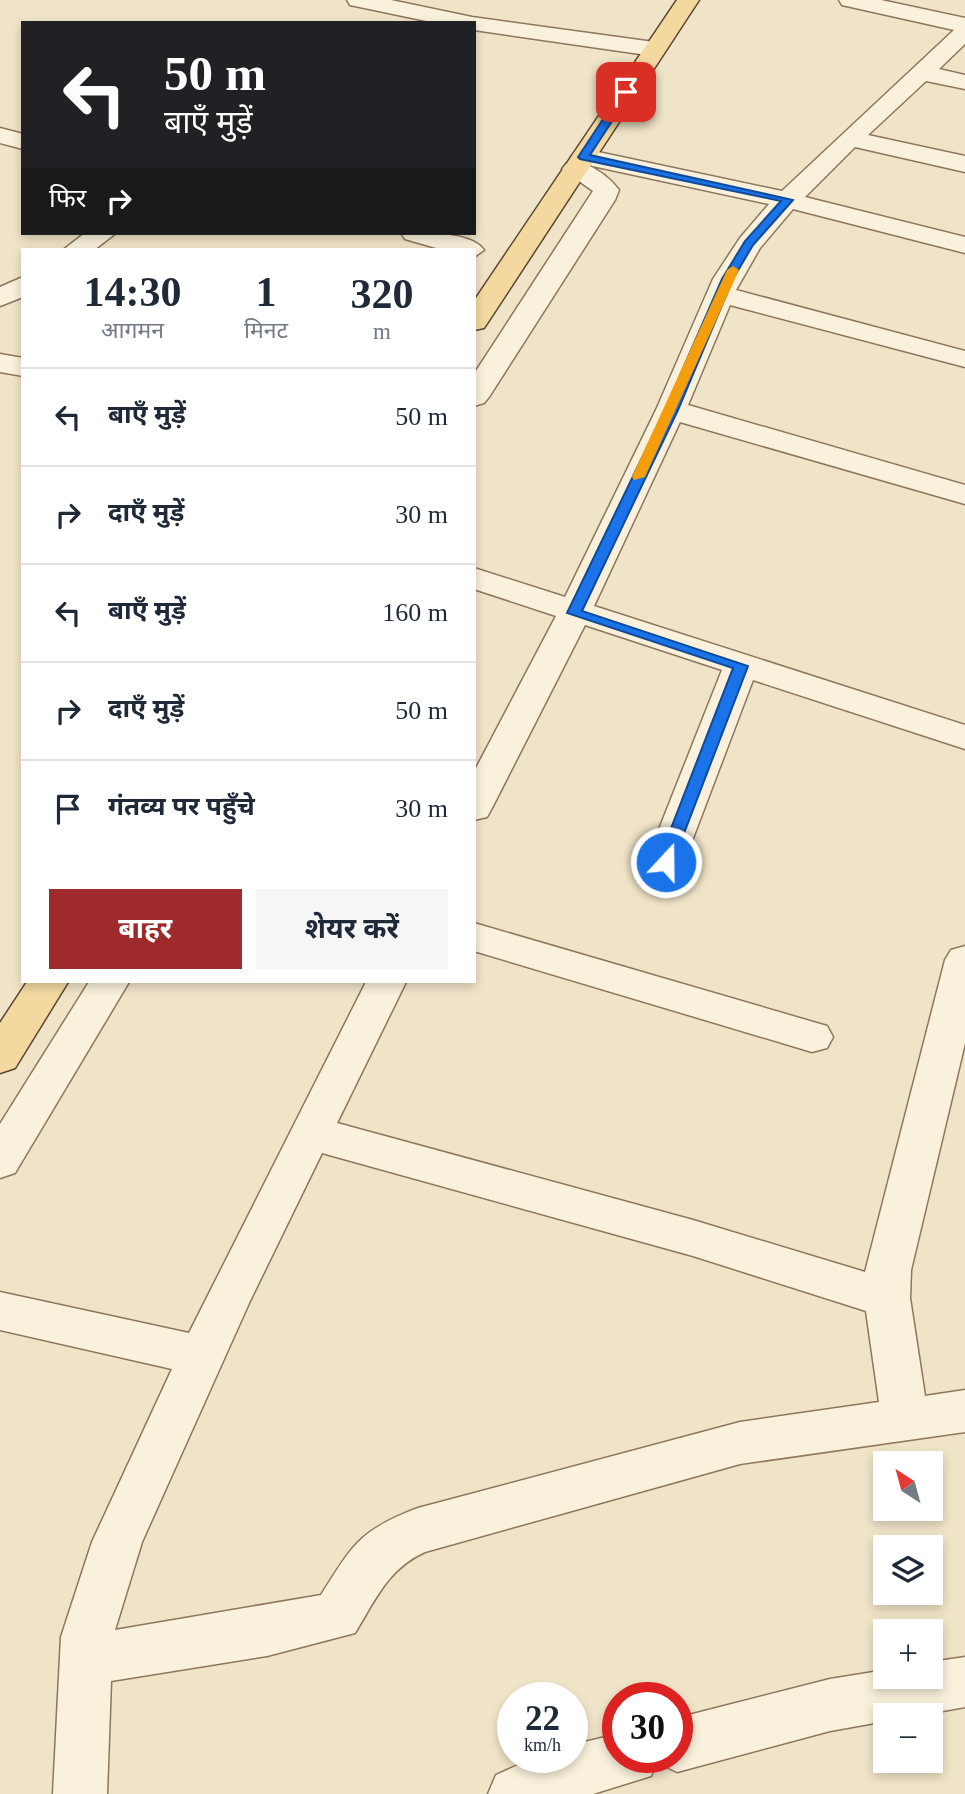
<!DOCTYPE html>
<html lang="hi">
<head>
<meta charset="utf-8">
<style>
	:root { --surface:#fff; --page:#f6f6f7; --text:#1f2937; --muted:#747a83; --line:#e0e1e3; --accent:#9e2a2b }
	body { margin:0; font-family:"Times New Roman","Noto Sans Devanagari",serif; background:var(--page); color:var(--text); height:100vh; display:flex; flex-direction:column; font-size:26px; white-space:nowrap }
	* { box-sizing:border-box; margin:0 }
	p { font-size:23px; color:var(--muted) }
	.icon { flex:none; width:38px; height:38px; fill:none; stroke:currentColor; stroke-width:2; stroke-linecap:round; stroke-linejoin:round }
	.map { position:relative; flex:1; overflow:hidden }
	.side { position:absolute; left:21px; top:248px; width:455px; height:735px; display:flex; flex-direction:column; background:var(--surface); border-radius:0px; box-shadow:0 4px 10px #0003 }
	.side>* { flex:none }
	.guide { position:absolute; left:21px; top:21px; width:455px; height:214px; border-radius:0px; box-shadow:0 4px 10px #0003; background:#202124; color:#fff; overflow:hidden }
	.needle { width:46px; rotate:324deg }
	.controls { position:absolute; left:873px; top:1451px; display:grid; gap:14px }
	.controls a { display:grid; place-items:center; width:70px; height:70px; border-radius:0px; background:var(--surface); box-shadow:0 4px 10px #0003; font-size:35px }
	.speed { position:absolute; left:497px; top:1682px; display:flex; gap:14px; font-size:35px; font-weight:700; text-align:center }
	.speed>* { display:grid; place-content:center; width:91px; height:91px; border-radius:50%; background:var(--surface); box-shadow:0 4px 10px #0003; line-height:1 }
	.speed small { font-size:18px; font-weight:400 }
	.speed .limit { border:10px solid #d22; background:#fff; color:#111 }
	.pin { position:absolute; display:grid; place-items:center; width:60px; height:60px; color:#fff; margin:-30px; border-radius:14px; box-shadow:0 4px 10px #0006 }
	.me { position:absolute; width:77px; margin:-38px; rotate:21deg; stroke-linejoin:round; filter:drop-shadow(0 0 5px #0008) }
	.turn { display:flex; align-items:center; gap:24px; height:147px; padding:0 28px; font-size:32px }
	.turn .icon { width:91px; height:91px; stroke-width:2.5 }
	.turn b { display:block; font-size:49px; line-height:60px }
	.then { display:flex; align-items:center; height:66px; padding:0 28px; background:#0003; gap:14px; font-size:26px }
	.eta { display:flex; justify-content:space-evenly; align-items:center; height:119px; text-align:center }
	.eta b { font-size:42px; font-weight:700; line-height:49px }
	.button { display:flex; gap:14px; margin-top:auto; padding:14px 28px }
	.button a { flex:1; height:80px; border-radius:0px; background:var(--accent); color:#fff; font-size:28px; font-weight:700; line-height:80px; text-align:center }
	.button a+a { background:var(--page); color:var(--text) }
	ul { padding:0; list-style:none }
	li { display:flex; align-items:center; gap:21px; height:98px; padding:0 28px; border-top:2px solid var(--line) }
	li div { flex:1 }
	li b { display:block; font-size:26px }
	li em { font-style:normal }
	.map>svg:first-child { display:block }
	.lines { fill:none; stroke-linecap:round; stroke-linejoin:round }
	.minor-casing { stroke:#8d765c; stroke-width:3 }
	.major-casing { stroke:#5b4430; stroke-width:3 }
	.minor { fill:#faf1dc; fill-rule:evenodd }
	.major { fill:#f3d9a0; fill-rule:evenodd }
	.route { fill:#1a73e8; stroke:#114b97; stroke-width:2 }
	.slow { fill:#f59e0b }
</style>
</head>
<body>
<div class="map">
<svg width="965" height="1794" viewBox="0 0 965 1794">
	<rect width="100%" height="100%" fill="#f0e4c8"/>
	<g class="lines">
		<defs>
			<g id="minor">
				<path d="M347,0H391L472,17L654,42L662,44L666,49L662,54L654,56L474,30V23H436L350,5Z"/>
				<path d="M839,0H881L965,18V44L939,69L965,75V89L926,81L868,135L965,156V172L855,147L805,197L965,237V253L793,209L760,248L736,290L965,351V367L730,305L688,405L965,485V504L680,422L594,606L965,725V749L753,680L684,862L678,871L665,875L652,871L646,862L722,670L585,625L492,808L487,817L474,820V772L556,616L474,589V568L565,597L656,410L713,279L740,238L769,204L588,165C601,172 610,178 619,190L615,200L489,397L484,403L474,406V374L593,191L562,169L566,164L575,161L571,157L575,152L584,149L782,191L954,30L842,5Z"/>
				<path d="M0,128L23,134V149L0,143Z"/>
				<path d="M85,233H116L94,250H63Z"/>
				<path d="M401,233C422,233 471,231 484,250L474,257V250H443L405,239Z"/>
				<path d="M23,277V297L0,306V287Z"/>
				<path d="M0,354L23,358V376L0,372Z"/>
				<path d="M474,923L827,1026L833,1037L827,1048L812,1052L474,951Z"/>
				<path d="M965,946V1043L911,1270L910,1298L925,1396L965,1390V1432L740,1464L425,1552C388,1568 375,1601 355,1633L267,1656L111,1681L107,1794H53L61,1637L92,1542L172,1369L0,1330V1292L189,1333L366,982H406L337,1123L693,1220L865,1272L945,960L951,950ZM322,1153L693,1256L866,1311L879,1402L740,1422L418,1508C360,1530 353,1544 321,1595L115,1630L142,1542L250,1301Z"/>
				<path d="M89,982H129L15,1173L0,1178V1124Z"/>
				<path d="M965,1657V1707L921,1715H886V1721L830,1731L677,1772L657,1762L651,1776L593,1794H488L496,1775L536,1757H572V1745L618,1734V1757H677V1718L830,1679L886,1670V1676H931V1662Z"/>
			</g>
			<g id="major">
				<path d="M677,0H699L488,322L484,328L474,330V301Z"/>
				<path d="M27,982H68L15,1068L0,1073V1023Z"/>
			</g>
		</defs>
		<!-- minor casing -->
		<use href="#minor" class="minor-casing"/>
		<!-- major casing -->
		<use href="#major" class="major-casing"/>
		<!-- minor -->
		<use href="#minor" class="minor"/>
		<!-- major -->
		<use href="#major" class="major"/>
	</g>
	<!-- route -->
	<path class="route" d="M626,89L631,92L590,155L793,200L753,245L733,279L678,410L582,611L748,666L673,862L666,867L658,862L733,668L567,613L665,410L722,279L745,241L781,201L580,159L578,157L621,92Z"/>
	<!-- slow -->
	<path class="slow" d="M733,266L739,270L645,477L634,480L632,477L727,270Z"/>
</svg>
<div class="controls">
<a><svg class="needle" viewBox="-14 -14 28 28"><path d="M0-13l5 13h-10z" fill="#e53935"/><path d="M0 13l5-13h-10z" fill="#747a83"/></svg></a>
<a><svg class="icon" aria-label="layers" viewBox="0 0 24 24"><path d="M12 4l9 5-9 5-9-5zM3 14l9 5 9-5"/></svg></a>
<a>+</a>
<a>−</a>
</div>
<div class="speed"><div>22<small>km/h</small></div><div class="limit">30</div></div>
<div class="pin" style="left:626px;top:92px;background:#d93025"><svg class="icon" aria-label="arrive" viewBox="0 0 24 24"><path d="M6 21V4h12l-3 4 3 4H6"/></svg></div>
<svg class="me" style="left:666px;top:862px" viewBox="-20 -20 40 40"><circle r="17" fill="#1a73e8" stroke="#fff" stroke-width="3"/><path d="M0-11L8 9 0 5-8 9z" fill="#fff"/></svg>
<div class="guide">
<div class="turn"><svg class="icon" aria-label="left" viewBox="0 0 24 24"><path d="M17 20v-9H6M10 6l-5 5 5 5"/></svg><div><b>50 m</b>बाएँ मुड़ें</div></div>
<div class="then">फिर<svg class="icon" aria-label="right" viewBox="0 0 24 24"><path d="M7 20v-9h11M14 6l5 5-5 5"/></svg></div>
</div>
<section class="side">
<div class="eta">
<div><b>14:30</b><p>आगमन</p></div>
<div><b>1</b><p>मिनट</p></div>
<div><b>320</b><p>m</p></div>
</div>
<ul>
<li><svg class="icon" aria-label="left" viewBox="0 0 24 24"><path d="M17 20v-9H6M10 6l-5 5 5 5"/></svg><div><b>बाएँ मुड़ें</b></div><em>50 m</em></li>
<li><svg class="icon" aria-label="right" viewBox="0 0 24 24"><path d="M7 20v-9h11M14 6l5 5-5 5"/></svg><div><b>दाएँ मुड़ें</b></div><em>30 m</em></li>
<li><svg class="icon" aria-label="left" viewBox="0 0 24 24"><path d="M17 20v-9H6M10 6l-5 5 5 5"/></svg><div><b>बाएँ मुड़ें</b></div><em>160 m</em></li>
<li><svg class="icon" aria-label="right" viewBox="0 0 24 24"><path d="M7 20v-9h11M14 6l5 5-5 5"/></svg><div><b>दाएँ मुड़ें</b></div><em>50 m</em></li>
<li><svg class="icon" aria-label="arrive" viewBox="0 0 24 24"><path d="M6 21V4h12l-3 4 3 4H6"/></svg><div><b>गंतव्य पर पहुँचे</b></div><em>30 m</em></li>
</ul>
<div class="button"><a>बाहर</a><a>शेयर करें</a></div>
</section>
</div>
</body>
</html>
